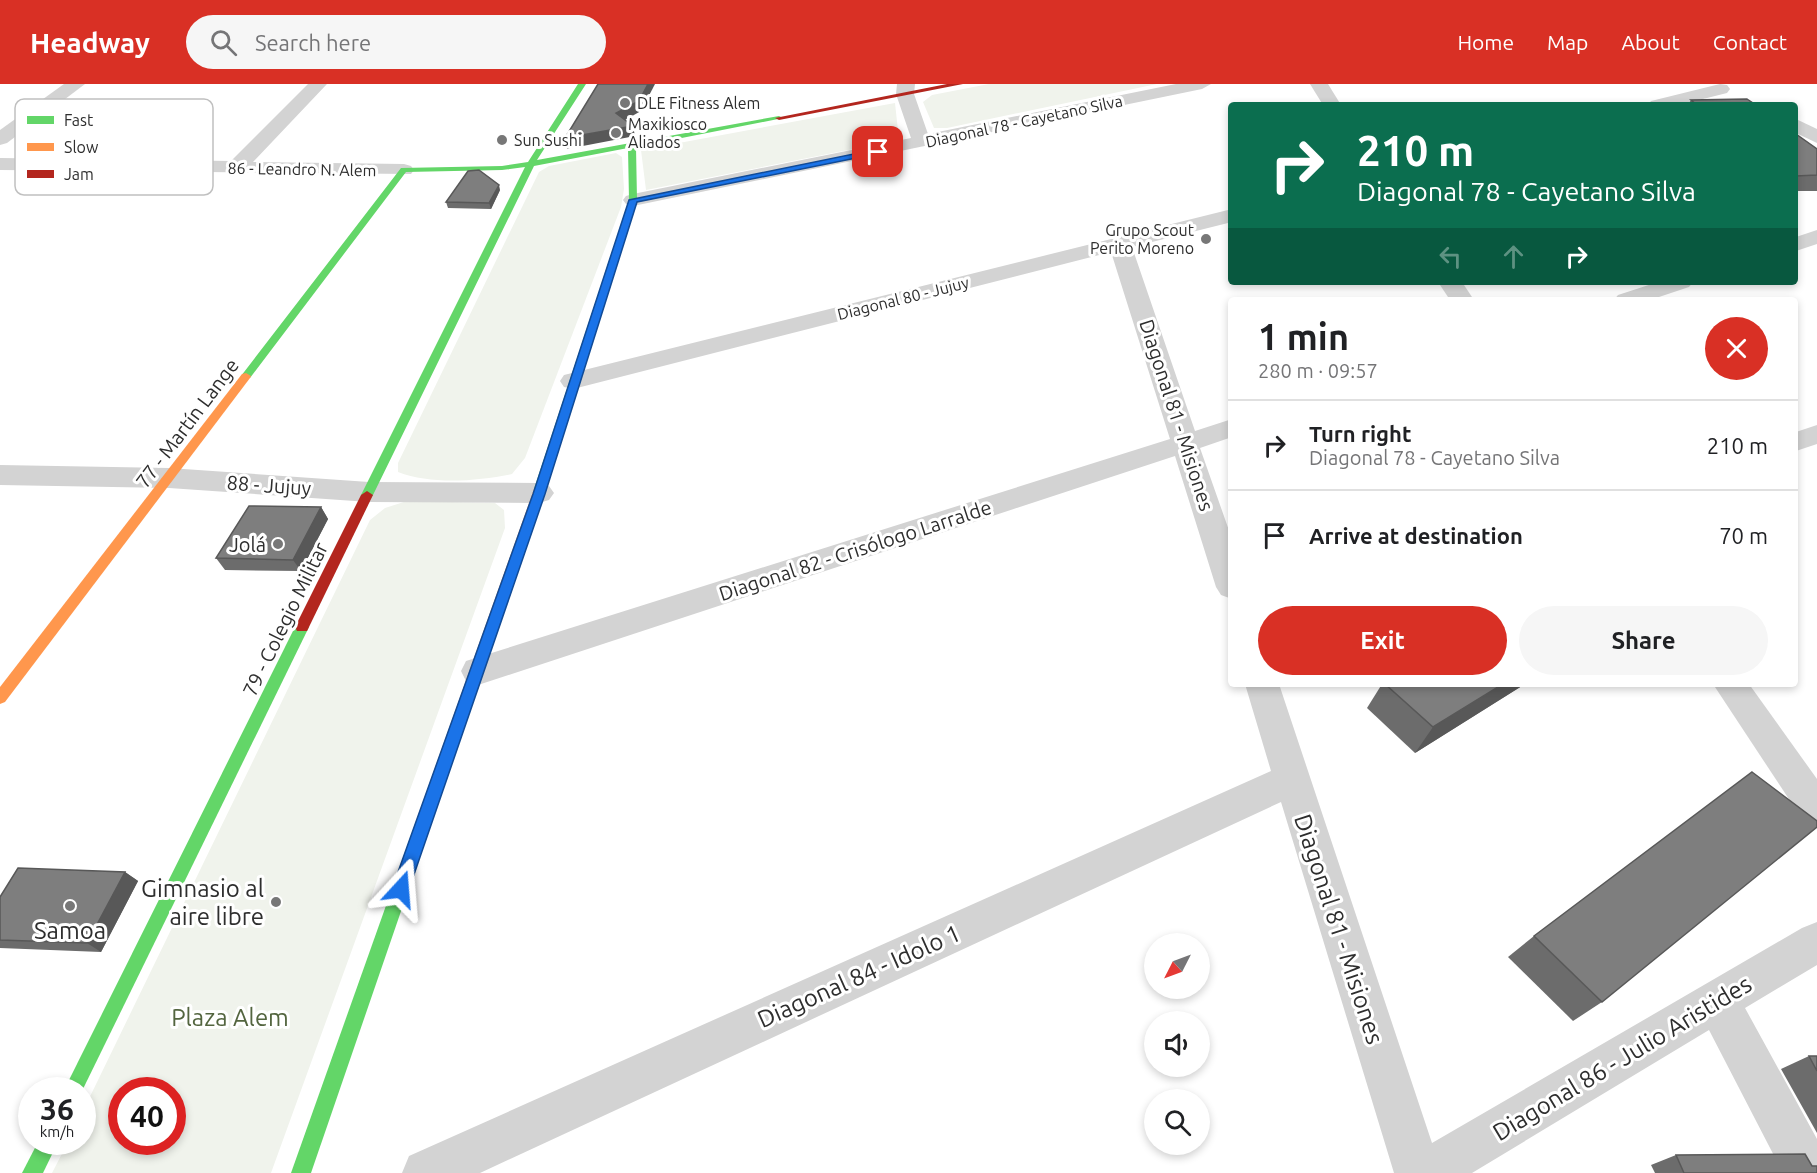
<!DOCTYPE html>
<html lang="en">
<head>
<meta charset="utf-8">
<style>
	:root { --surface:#fff; --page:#f6f6f6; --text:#202124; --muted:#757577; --line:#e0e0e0; --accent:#d93025 }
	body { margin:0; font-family:Ubuntu,sans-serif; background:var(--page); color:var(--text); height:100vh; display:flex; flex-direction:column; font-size:22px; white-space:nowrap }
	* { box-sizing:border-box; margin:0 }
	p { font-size:20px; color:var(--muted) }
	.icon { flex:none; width:33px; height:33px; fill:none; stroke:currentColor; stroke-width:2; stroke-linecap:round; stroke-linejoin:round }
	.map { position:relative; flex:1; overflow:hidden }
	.drawer { position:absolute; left:1228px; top:213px; width:570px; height:390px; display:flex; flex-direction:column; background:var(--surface); border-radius:6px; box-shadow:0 3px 9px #0003 }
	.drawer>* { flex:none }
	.guide { position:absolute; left:1228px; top:18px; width:570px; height:183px; border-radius:6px; box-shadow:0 3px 9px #0003; background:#0b6e4f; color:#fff; overflow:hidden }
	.needle { width:39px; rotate:228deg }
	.buttons { position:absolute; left:1144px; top:849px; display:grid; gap:12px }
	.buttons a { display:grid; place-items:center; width:66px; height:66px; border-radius:50%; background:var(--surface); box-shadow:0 3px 9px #0003; font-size:30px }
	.speed { position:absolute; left:18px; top:993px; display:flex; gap:12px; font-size:30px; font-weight:700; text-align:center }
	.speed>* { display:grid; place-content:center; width:78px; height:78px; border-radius:50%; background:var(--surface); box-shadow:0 3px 9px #0003; line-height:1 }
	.speed small { font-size:15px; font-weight:400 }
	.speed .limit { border:9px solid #d22; background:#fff; color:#111 }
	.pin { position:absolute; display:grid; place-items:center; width:51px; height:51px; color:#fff; margin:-26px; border-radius:12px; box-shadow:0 3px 9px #0006 }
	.me { position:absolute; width:66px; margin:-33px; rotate:19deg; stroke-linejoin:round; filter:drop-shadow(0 0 4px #0008) }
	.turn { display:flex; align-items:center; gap:21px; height:126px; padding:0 30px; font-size:27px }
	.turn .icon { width:78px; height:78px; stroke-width:2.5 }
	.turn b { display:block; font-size:42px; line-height:51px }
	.lanes { display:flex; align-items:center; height:57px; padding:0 30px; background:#0003; justify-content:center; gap:30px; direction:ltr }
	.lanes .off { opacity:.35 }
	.round { display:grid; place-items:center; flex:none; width:63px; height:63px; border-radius:32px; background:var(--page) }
	.summary { display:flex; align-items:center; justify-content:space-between; height:102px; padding:0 30px }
	h1 { font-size:36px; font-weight:700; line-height:45px }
	.action { display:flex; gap:12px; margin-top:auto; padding:12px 30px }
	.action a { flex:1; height:69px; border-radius:36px; background:var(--accent); color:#fff; font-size:24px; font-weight:700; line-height:69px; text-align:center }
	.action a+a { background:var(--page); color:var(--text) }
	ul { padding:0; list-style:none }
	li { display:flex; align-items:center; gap:18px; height:90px; padding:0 30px; border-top:2px solid var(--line) }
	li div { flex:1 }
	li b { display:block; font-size:22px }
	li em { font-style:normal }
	header { display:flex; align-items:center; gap:36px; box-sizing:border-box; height:84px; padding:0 30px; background:var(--accent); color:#fff }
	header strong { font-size:28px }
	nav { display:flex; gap:33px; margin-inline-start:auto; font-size:21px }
	.search { width:420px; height:54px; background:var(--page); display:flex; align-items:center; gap:15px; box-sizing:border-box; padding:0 21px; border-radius:33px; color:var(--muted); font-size:22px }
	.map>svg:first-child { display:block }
	.green { fill:#f0f3ec; fill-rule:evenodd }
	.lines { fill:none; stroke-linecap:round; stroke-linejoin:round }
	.street { fill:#d3d3d3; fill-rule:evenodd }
	.fast { fill:#63d668; fill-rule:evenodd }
	.slow { fill:#ff974d; fill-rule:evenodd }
	.jam { fill:#b3261e; fill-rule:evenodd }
	.wall { fill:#6c6c6c }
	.shaded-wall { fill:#585858 }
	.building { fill:#7e7e7e; stroke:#585858; stroke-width:1.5 }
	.route { fill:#1a73e8; stroke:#114b97; stroke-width:1.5 }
	.poi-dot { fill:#777; stroke:#fff; stroke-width:2 }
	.labels { text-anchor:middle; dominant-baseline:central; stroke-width:6; stroke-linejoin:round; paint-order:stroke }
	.far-poi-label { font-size:16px; fill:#2e2e2e; stroke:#fff; text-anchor:start }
	.far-street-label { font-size:16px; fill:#2e2e2e; stroke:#fff }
	.street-label { font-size:20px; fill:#2e2e2e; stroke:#fff }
	.poi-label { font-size:20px; fill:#2e2e2e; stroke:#fff; text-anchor:end }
	.near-poi-label { font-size:24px; fill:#2e2e2e; stroke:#fff; text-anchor:end }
	.near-street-label { font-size:24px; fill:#2e2e2e; stroke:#fff }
	.near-park-label { font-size:24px; fill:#53653f; stroke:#fff }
	.key { fill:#fff; stroke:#c0c0c0; stroke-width:1.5 }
	.key-label { font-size:16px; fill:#2e2e2e }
</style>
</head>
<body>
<header>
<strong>Headway</strong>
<div class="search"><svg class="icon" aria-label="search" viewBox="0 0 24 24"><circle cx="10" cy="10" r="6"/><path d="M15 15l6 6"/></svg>Search here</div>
<nav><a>Home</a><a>Map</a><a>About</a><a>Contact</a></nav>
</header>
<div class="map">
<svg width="1817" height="1089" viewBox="0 0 1817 1089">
	<rect width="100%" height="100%" fill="#fff"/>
	<!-- green -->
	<g class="green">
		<path d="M989,0H1157L947,44H934L923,18L932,11Z"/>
		<path d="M895,19L899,56L646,106L641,66Z"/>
		<path d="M616,69L622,73L624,105L621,123L525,374L512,390C477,397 432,401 398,388V379L539,88L549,82Z"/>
		<path d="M407,417L495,419L504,426L505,444L271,1089H52L68,1058H82L83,1027L370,436L385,424ZM122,1006H172V1058H122Z"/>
	</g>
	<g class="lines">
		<!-- street -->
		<g class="street">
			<path d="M64,0H85L7,59L0,61V46Z"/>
			<path d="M308,0H327L253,78L404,80L411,82L414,86L411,90L0,86V74L231,77Z"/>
			<path d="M897,0H915L914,10L928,50L1176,0H1211L1202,5L633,122L626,120L623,116L626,112L633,110L911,54L896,10Z"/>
			<path d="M1310,0H1328L1341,21H1323Z"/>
			<path d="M1720,0L1727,1L1730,5L1727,9L1679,21H1648L1651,17Z"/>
			<path d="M1796,35L1817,45V59L1796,49Z"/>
			<path d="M1232,125V138L1132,163L1195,347L1232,335V353L1200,364L1232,455V515L1221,511L1216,503L1175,372L478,601L466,597L461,587L466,577L1170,355L1111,168L573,305L564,303L560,297L564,291Z"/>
			<path d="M1817,146V160L1796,167V153Z"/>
			<path d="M1438,198H1462L1474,216H1450Z"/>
			<path d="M1658,198H1693L1689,203L1650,216H1614L1618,211Z"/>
			<path d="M1817,341V360L1796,367V348Z"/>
			<path d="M0,381L169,384L369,398L539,399L549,402L554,409L549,416L539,419L369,418L169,404L0,401Z"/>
			<path d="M1245,600H1279L1432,1059L1802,844L1817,838V881L1745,924L1817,1055V1089H1783L1709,946L1472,1089H1394L1281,718L480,1089H402L409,1072L1271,687Z"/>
			<path d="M1713,600H1749L1817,695V743L1804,738Z"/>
		</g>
		<!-- fast -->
		<g class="fast">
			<path d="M578,0H586L537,76L779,32L783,34L636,63L637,116L546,405L540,409L534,405L629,116L628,64L534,82L373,411L371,414H363L361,411L525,83L502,86L406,88L250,294H242L241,292L401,84L502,82L528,78Z"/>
			<path d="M302,538L307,539L309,543L82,1007L64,1006L295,543L297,539Z"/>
			<path d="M423,733L429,735L431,740L311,1089H291L415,740L417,735Z"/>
			<path d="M38,1058H58L43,1089H22Z"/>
		</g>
		<!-- slow -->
		<g class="slow">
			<path d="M246,289L251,292L250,294L5,618L0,620V603L242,290Z"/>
			<path d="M540,401L546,405L431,740L429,745L423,747L417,745L415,740L534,405Z"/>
		</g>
		<!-- jam -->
		<g class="jam">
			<path d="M947,0H963L779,36L775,34Z"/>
			<path d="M367,407L373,411L309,543L307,547H297L295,543L361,411Z"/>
		</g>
	</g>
	<!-- wall -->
	<g class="wall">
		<path d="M1691,16L1756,21H1688Z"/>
		<path d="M1796,50L1817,65V107H1796Z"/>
		<path d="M500,106L491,125L448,124L446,118Z"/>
		<path d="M321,423L328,435L301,487L225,486L216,474Z"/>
		<path d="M1382,600H1525L1415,669L1367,624Z"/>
		<path d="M125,788L138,797L101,868L0,864V813Z"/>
		<path d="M1534,852L1602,918L1573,937L1508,873Z"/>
		<path d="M1809,972H1817V1049L1781,985Z"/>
		<path d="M1676,1071L1812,1082L1817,1089H1655L1651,1081Z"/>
	</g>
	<!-- shaded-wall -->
	<g class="shaded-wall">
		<path d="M648,0H655L641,27L618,40L616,29Z"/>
		<path d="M633,42L635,52L567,65L565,54Z"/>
		<path d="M499,101L500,106L491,125L489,119Z"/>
		<path d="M321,423L328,435L301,487L293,476Z"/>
		<path d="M1503,600H1525L1415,669L1433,643Z"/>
		<path d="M125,788L138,797L101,868L87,859Z"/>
	</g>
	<!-- building -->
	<g class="building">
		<path d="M598,0H648L639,17L616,29L633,42L565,54Z"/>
		<path d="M1747,15L1756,21H1697L1691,16Z"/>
		<path d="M1796,50L1817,65V91L1796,92Z"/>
		<path d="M479,86L499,101L489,119L446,118L468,87Z"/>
		<path d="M249,422L321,423L293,476L216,474Z"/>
		<path d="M1385,600H1503L1433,643Z"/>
		<path d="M1752,688L1817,737V743L1602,918L1534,852Z"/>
		<path d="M18,784L125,788L87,859L0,856V813Z"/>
		<path d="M1809,972H1817V987Z"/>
		<path d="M1805,1070L1812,1082H1817V1089H1684L1676,1071Z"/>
	</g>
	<!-- route -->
	<path class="route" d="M878,65L881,69L637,118L545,410L409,805L407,811L401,813L395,811L392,805L533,410L629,116Z"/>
	<!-- markers -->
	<g class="poi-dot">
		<circle cx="625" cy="19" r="6"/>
		<circle cx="616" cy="49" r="6"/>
		<circle cx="502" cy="56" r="6"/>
		<circle cx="1206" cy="155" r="6"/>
		<circle cx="278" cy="460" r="6"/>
		<circle cx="276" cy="818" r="6"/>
		<circle cx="70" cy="822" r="6"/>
	</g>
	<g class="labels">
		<!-- far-poi labels -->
		<g class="far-poi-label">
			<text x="637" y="19">DLE Fitness Alem</text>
			<text x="628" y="40">Maxikiosco<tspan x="628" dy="18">Aliados</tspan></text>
			<text x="514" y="56">Sun Sushi</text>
			<text x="1194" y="146" text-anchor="end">Grupo Scout<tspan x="1194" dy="18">Perito Moreno</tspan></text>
		</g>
		<!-- far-street labels -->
		<g class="far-street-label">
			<text transform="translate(1024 37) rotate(-12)">Diagonal 78 - Cayetano Silva</text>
			<text transform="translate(302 85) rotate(1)">86 - Leandro N. Alem</text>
			<text transform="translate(903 214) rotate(-14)">Diagonal 80 - Jujuy</text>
		</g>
		<!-- street labels -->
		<g class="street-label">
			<text transform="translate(1177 331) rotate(72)">Diagonal 81 - Misiones</text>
			<text transform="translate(187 339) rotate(-53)">77 - Martín Lange</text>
			<text transform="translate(269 401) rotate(4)">88 - Jujuy</text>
			<text transform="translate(855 466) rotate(-18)">Diagonal 82 - Crisólogo Larralde</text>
			<text transform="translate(285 535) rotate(-64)">79 - Colegio Militar</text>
		</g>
		<!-- poi labels -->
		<g class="poi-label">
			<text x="266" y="460">Jolá</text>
		</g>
		<!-- near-poi labels -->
		<g class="near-poi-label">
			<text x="264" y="804">Gimnasio al<tspan x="264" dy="28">aire libre</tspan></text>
			<text x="70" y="846" text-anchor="middle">Samoa</text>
		</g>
		<!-- near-street labels -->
		<g class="near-street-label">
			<text transform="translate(1339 845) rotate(72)">Diagonal 81 - Misiones</text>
			<text transform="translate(859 892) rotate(-24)">Diagonal 84 - Idolo 1</text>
			<text transform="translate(1622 974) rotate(-31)">Diagonal 86 - Julio Aristides</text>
		</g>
		<!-- near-park labels -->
		<g class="near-park-label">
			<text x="230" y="933">Plaza Alem</text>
		</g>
	</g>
	<!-- legend -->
	<rect x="15" y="15" width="198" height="96" rx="9" class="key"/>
	<rect x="27" y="32" width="27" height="8" fill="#63d668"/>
	<rect x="27" y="59" width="27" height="8" fill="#ff974d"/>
	<rect x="27" y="86" width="27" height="8" fill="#b3261e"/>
	<g class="key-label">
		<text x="64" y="42">Fast</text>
		<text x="64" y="69">Slow</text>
		<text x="64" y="96">Jam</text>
	</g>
</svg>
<div class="buttons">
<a><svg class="needle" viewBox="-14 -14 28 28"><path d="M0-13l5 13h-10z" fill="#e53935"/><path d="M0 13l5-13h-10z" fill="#757577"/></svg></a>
<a><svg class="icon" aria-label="sound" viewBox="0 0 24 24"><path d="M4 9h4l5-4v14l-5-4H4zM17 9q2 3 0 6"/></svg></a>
<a><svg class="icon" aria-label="search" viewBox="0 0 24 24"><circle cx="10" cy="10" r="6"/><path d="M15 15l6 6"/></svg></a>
</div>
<div class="speed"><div>36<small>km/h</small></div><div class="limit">40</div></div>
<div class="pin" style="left:878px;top:68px;background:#d93025"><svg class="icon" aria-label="arrive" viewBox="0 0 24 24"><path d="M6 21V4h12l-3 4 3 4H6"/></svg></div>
<svg class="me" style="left:401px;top:805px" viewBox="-20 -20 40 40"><path d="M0-17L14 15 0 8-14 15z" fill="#1a73e8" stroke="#fff" stroke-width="4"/></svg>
<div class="guide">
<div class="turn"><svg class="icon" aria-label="right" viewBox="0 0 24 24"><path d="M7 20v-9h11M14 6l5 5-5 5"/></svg><div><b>210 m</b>Diagonal 78 - Cayetano Silva</div></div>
<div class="lanes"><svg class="icon off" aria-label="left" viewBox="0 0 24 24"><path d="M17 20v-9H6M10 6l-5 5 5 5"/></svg><svg class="icon off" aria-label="ahead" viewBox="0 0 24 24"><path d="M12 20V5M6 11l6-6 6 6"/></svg><svg class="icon" aria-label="right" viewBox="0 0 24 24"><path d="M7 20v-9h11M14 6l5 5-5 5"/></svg></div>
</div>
<section class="drawer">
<div class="summary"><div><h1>1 min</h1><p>280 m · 09:57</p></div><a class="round" style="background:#d93025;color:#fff"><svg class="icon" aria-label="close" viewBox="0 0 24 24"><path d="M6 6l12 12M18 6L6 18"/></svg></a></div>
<ul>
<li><svg class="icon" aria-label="right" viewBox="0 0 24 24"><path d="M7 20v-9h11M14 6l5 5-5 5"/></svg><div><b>Turn right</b><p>Diagonal 78 - Cayetano Silva</p></div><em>210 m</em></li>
<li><svg class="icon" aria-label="arrive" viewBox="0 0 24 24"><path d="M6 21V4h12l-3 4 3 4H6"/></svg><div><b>Arrive at destination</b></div><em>70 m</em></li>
</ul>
<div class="action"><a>Exit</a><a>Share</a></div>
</section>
</div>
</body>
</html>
